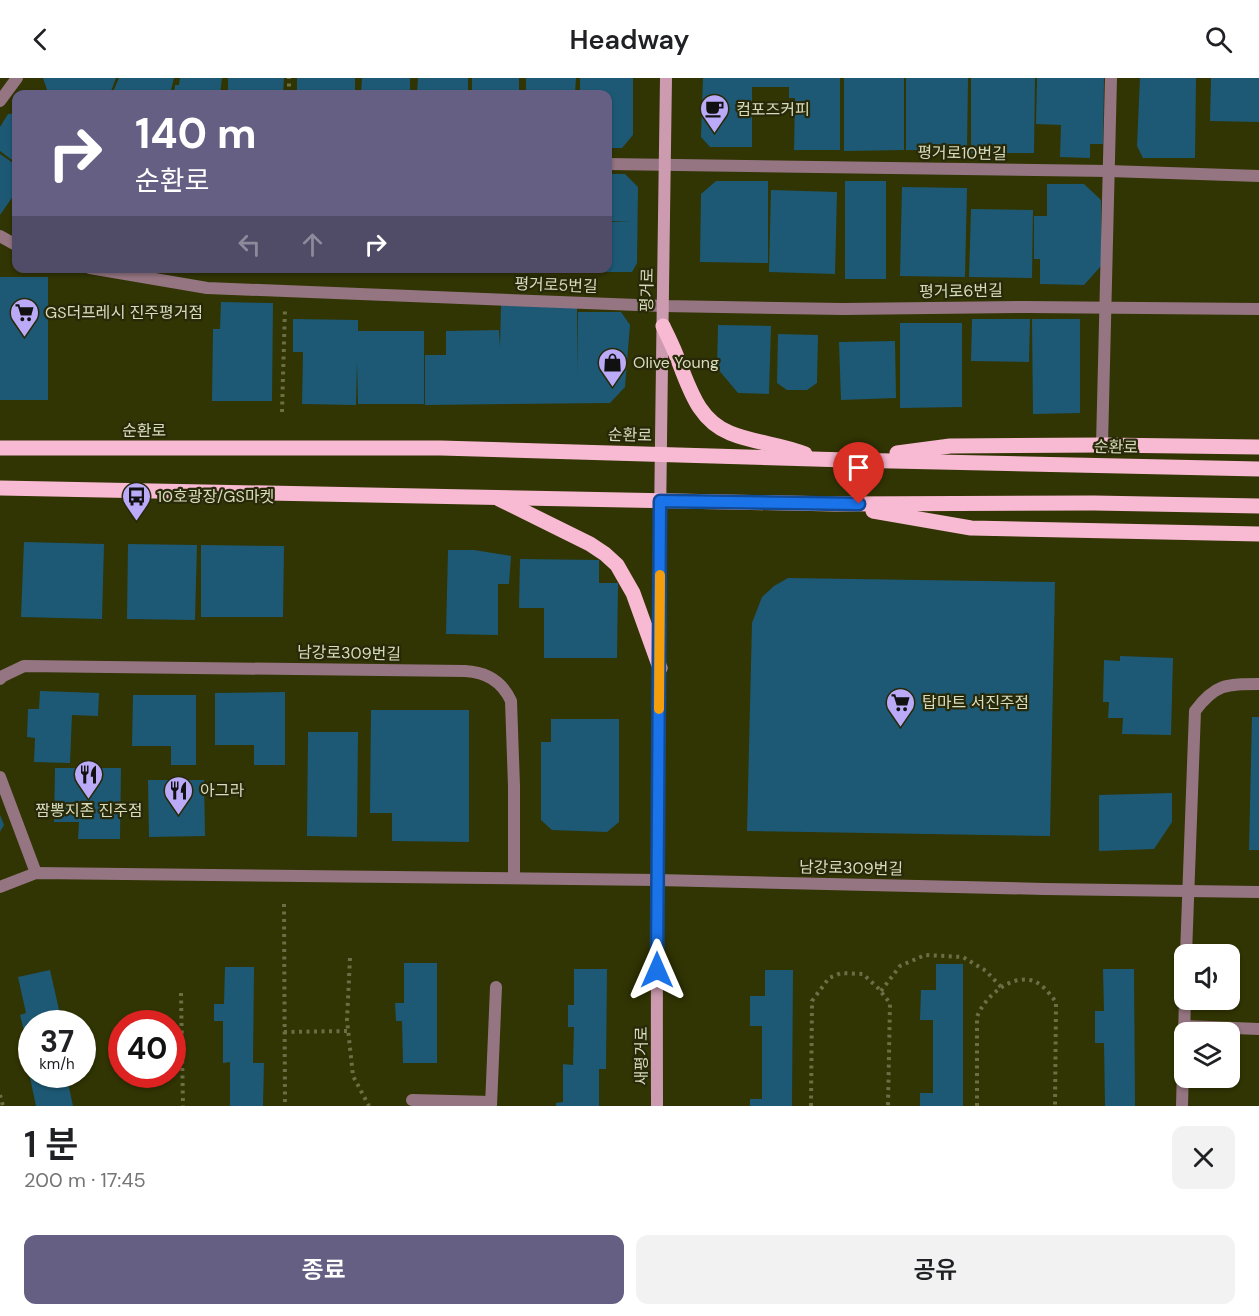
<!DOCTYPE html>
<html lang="ko">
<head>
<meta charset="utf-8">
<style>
	:root { --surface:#fff; --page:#f2f2f2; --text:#202124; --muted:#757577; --accent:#655f83 }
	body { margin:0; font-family:"DM Sans","Noto Sans KR",sans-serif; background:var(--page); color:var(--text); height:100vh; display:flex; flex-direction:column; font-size:22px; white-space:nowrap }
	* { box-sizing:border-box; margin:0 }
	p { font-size:20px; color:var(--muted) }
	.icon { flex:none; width:33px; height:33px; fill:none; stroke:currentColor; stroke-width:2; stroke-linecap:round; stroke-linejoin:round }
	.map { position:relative; height:1028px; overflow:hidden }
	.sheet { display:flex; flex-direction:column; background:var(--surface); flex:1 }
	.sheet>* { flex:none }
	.banner { position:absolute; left:12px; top:12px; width:600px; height:183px; border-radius:12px; box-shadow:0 2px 4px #0004; background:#655f83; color:#fff; overflow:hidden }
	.fabs { position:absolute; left:1174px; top:866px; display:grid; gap:12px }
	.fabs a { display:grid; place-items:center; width:66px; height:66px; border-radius:12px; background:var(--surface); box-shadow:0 2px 4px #0004; font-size:30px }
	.speed { position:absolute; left:18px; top:932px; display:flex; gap:12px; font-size:30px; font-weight:700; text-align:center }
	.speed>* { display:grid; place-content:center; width:78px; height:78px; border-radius:50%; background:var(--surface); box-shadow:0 2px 4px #0004; line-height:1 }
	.speed small { font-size:15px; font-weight:400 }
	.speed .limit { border:9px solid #d22; background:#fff; color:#111 }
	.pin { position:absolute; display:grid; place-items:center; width:51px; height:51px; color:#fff; margin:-62px -26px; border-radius:50% 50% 50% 0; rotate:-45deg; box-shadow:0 0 6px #0007 }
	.pin .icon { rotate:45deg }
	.me { position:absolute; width:66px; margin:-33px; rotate:0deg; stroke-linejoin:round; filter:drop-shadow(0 0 4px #0008) }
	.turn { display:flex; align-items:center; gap:21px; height:126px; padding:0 24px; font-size:27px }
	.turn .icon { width:78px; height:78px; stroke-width:2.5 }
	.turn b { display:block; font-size:42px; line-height:51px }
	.lanes { display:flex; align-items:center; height:57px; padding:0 24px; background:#0003; justify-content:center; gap:30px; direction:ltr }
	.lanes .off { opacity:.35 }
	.round { display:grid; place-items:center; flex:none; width:63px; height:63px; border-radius:12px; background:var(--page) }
	.summary { display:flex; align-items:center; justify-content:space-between; height:102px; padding:0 24px }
	h1 { font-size:36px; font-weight:600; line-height:45px }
	.primary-button { display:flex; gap:12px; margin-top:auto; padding:12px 24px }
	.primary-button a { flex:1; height:69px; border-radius:12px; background:var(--accent); color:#fff; font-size:24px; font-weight:600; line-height:69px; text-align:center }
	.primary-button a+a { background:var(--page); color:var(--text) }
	header { display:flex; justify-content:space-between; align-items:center; height:78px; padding:0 24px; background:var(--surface); font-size:27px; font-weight:600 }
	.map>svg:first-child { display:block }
	.building { fill:#1d5975 }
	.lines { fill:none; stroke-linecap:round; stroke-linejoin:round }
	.path { stroke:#6c6f45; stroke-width:4; stroke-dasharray:3 4.5; stroke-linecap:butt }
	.lane { stroke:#947581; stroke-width:12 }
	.street { stroke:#947581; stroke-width:12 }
	.secondary { stroke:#cd9baf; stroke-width:12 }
	.primary { stroke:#f8b9d2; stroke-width:15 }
	.route-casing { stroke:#114b97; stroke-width:15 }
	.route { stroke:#1a73e8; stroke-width:10 }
	.slow { stroke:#f59e0b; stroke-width:10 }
	.labels { text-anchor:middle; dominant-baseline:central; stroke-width:4.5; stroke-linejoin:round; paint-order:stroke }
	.poi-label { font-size:16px; fill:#d8dbbd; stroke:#272909; text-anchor:start }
	.street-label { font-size:16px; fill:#d8dbbd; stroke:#272909 }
</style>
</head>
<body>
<header><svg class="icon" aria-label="back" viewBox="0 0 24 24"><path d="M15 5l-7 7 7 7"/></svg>Headway<svg class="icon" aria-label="search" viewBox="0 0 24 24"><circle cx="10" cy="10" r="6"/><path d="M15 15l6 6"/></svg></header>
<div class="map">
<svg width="1259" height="1028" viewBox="0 0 1259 1028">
	<rect width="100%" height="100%" fill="#313403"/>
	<!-- building -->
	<g class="building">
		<path d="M43,0H116L110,16H51L48,15Z"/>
		<path d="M119,0H174L170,16H112Z"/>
		<path d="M180,0H222L220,16H174L175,7H179Z"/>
		<path d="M228,0H284L283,16H228Z"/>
		<rect x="297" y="0" width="58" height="16"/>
		<path d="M362,0H410V16H361Z"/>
		<path d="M418,0H468V16H417Z"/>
		<path d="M472,0H519V14L472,13Z"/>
		<path d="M526,0H576L575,16H526Z"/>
		<path d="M580,0H633V57L622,70H608V16H593V13H580Z"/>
		<path d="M703,0H840V72H794L795,20H789V9H752V69H710L701,59Z"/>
		<path d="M844,0H904V72L844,73Z"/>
		<path d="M906,0H968L967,72H906Z"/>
		<path d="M971,0H1035L1034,75H971Z"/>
		<path d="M1037,0H1104L1103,66H1090V80L1060,79L1061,47L1036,46Z"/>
		<path d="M1140,0H1196L1195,80H1143L1137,68Z"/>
		<path d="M1211,0H1259V44L1210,43Z"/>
		<path d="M16,35V85L0,73V49L8,36Z"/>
		<path d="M0,76L16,87V114L0,137Z"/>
		<path d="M608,96H625L638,109L637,185L632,194H587V190H608V144H631L608,143Z"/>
		<path d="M716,103H768V185L700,184L701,116Z"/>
		<rect x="845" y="103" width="41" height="98"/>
		<path d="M1047,106H1084L1101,122V188L1084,207L1040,206V181H1034V138H1047Z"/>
		<path d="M902,109L967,110L965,199L900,198Z"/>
		<path d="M771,112L837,114L835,196L769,194Z"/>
		<path d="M971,131L1033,132L1032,200L969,199Z"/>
		<path d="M538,190H585V195L537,194Z"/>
		<rect x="0" y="199" width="48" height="123"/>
		<path d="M221,224L273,225L272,323H212L213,251H220Z"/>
		<path d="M501,227L577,228V297L578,234H621L630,247L625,309L610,325L425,327V277H446V253L499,252L500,270Z"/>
		<path d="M293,241L358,242V253H424V326H358L357,283L356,327L302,326L303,274H293Z"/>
		<path d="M972,241H1030L1029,284L971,283Z"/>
		<path d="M1032,241H1080V335L1033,336Z"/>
		<path d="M900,245H962V329L900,330Z"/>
		<path d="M718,247L771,248L769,316L738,315L717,290Z"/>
		<path d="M778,256L818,257L817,305L807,312H787L777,305Z"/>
		<path d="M895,263L896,320L841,322L839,264Z"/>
		<path d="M24,464L104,466L102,541L21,539Z"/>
		<path d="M128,466L197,467L195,542L127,541Z"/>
		<path d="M201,467L284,468L283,539H201Z"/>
		<path d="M448,472H474L511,478L509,506H498V557L446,556Z"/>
		<path d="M520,481L599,482V505H618L617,580H544V530H519Z"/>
		<path d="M788,500L1055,504L1050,758L747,753L752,545L762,519L774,508Z"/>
		<path d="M1120,578L1173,580L1171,657L1122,656L1123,640H1108L1109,624H1103L1104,582L1120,583Z"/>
		<path d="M40,613L99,615L98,638L72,637L70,685L34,684L35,660L27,659L28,631H39Z"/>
		<path d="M285,614V687H254V667H215V615Z"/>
		<path d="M133,617H196V687H171V668H132Z"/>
		<path d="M371,632H469V764L392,763V735H370Z"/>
		<path d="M1252,639H1259V772H1249Z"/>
		<path d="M551,641H619V744L607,754L552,752L541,742V664H551Z"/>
		<path d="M308,654H358L357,759L307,758Z"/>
		<path d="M55,690H121L120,761H78L79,744H54Z"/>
		<path d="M148,702H204L205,758L149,759Z"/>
		<path d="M1172,715V744L1154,771L1099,773V717Z"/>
		<path d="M0,737L4,747L0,754Z"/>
		<path d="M404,885H437V985H403L402,943H396L395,925H404Z"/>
		<path d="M936,886H963V1028H920V1015H933V942H920L921,912H936Z"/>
		<path d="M225,889H254L253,985H264L263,1028H230V984L223,985V943H214V926H224Z"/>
		<path d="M574,891H607L606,991H599V1028H556V1025L563,1024V986L573,987L574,949H568V927H574Z"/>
		<path d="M1103,891H1134L1135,1028H1105L1104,965H1095V933H1104Z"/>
		<path d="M50,892L62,945H32V956L25,957L20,937L26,935L18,899Z"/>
		<path d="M765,892H793L792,1028H750V1021H762V948H750V918H765Z"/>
		<path d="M29,995L66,996L73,1028H36Z"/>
	</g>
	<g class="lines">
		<!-- path -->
		<g class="path">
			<path d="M289,16V0"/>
			<path d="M282,334L285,230"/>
			<path d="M284,826L285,1028"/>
			<path d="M350,880L347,942L353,998L369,1028"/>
			<path d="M881,913L900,888L925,877L963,879L986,893L1002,910"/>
			<path d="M181,915L183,1028"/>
			<path d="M284,954L348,953"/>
			<path d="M0,1017L3,1028"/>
			<path d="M811,1028L812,923L829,900L841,895L863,896L878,910L890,925L888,1028"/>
			<path d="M977,1028V939C984,920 1008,898 1030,902C1041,904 1049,915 1056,924L1055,1028"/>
		</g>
		<!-- lane -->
		<g class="lane">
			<path d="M412,1022L491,1024"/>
			<path d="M491,1028L496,909"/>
		</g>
		<!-- street -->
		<g class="street">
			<path d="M0,23L17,0"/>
			<path d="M608,86L1109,93L1259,98"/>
			<path d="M0,158L16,167"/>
			<path d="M90,190L207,210L663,228L843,231L1027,229L1259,231"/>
			<path d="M1102,367L1111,0"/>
			<path d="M0,601L3,598L24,588L465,593C486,594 502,603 511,623L514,708V800"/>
			<path d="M0,699L36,795"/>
			<path d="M0,809L36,795L657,802L1045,811L1259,814"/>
			<path d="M1186,876L1195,633C1215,606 1226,606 1259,606"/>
			<path d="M1184,948L1259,951"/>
			<path d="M1182,1028L1185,921"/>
		</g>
		<!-- secondary -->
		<path class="secondary" d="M657,1028C656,685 661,343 666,0"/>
		<!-- primary -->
		<g class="primary">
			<path d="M663,248C668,259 674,270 678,282C690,311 698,342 730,355C754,365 781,366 805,376"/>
			<path d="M0,370H441L847,382L1259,391"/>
			<path d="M897,375L950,368L1102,367L1259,369"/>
			<path d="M0,410L835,426L1094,425L1259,428"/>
			<path d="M499,421L590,466L605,476L617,487L633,515L660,590"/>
			<path d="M873,433L971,450L1259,456"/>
		</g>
	</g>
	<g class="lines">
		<defs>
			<path id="route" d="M657,892L660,423L859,426"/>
		</defs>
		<!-- route casing -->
		<use href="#route" class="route-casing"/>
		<!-- route -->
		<use href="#route" class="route"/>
		<!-- slow -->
		<path class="slow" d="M659,631L660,497"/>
	</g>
	<!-- icons -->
	<defs>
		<symbol id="cafe-pin" viewBox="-11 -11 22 30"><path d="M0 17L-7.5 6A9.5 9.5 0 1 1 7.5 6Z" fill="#baaaf7" stroke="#272909"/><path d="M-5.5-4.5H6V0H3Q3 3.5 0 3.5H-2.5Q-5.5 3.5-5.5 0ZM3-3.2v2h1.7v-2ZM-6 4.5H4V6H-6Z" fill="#111"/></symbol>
		<symbol id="supermarket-pin" viewBox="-11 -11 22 30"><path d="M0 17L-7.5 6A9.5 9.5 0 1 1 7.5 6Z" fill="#baaaf7" stroke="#272909"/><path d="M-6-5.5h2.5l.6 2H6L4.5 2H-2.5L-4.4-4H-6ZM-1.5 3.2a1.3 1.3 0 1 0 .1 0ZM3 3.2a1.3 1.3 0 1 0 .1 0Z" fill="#111"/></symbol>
		<symbol id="shop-pin" viewBox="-11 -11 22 30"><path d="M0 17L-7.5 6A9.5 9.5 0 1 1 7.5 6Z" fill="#baaaf7" stroke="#272909"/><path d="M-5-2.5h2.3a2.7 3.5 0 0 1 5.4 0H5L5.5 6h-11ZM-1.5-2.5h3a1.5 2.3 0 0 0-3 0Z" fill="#111"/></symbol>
		<symbol id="bus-pin" viewBox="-11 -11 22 30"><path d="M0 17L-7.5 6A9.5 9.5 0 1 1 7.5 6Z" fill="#baaaf7" stroke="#272909"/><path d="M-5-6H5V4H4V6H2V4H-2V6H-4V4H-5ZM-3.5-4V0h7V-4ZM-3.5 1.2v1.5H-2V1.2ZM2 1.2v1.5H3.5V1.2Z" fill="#111"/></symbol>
		<symbol id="restaurant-pin" viewBox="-11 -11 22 30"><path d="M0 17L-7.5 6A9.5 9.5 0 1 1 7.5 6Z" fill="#baaaf7" stroke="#272909"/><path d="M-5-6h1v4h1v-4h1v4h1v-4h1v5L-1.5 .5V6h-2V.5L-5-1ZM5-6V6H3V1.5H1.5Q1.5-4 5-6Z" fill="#111"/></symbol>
	</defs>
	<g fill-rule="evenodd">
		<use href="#cafe-pin" x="698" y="14" width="33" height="45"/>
		<use href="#supermarket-pin" x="8" y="218" width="33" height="45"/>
		<use href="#shop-pin" x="596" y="268" width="33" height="45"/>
		<use href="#bus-pin" x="120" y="402" width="33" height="45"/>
		<use href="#supermarket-pin" x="884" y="608" width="33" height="45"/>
		<use href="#restaurant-pin" x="72" y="680" width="33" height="45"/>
		<use href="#restaurant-pin" x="162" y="696" width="33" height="45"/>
	</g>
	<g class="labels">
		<!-- poi labels -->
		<g class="poi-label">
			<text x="736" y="31">컴포즈커피</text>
			<text x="45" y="234">GS더프레시 진주평거점</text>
			<text x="633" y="284">Olive Young</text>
			<text x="157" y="418">10호광장/GS마켓</text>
			<text x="922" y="624">탑마트 서진주점</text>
			<text x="200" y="712">아그라</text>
			<text x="89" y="732" text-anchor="middle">짬뽕지존 진주점</text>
		</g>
		<!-- street labels -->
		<g class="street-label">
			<text transform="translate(962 75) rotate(1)">평거로10번길</text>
			<text transform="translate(556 207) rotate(2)">평거로5번길</text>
			<text transform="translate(647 212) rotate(-89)">평거로</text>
			<text transform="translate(961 213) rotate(-1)">평거로6번길</text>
			<text x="144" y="352">순환로</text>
			<text transform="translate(630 357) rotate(1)">순환로</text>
			<text transform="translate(1116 369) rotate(1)">순환로</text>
			<text transform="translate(349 575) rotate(1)">남강로309번길</text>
			<text transform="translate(851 790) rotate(1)">남강로309번길</text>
			<text transform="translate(641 978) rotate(-90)">새평거로</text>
		</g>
	</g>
</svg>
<div class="fabs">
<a><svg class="icon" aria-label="sound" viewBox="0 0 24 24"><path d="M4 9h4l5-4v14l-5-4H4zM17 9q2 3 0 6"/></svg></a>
<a><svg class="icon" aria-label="layers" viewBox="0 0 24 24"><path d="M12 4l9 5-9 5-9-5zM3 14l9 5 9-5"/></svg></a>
</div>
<div class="speed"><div>37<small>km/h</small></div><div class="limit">40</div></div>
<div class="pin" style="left:859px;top:426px;background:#d93025"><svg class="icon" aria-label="arrive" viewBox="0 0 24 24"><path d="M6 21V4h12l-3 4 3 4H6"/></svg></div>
<svg class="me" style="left:657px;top:892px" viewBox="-20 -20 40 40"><path d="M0-17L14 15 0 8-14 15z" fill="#1a73e8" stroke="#fff" stroke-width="4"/></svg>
<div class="banner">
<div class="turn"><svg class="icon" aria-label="right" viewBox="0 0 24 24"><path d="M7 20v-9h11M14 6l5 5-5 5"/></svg><div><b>140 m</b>순환로</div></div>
<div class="lanes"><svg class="icon off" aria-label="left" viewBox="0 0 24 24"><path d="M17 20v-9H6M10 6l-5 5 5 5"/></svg><svg class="icon off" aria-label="ahead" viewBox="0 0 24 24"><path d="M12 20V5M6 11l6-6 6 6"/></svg><svg class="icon" aria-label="right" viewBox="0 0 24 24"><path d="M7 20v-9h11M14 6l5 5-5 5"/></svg></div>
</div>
</div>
<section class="sheet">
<div class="summary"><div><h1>1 분</h1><p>200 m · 17:45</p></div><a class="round"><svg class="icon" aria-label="close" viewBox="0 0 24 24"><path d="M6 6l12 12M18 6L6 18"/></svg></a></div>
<div class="primary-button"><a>종료</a><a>공유</a></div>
</section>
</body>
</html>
